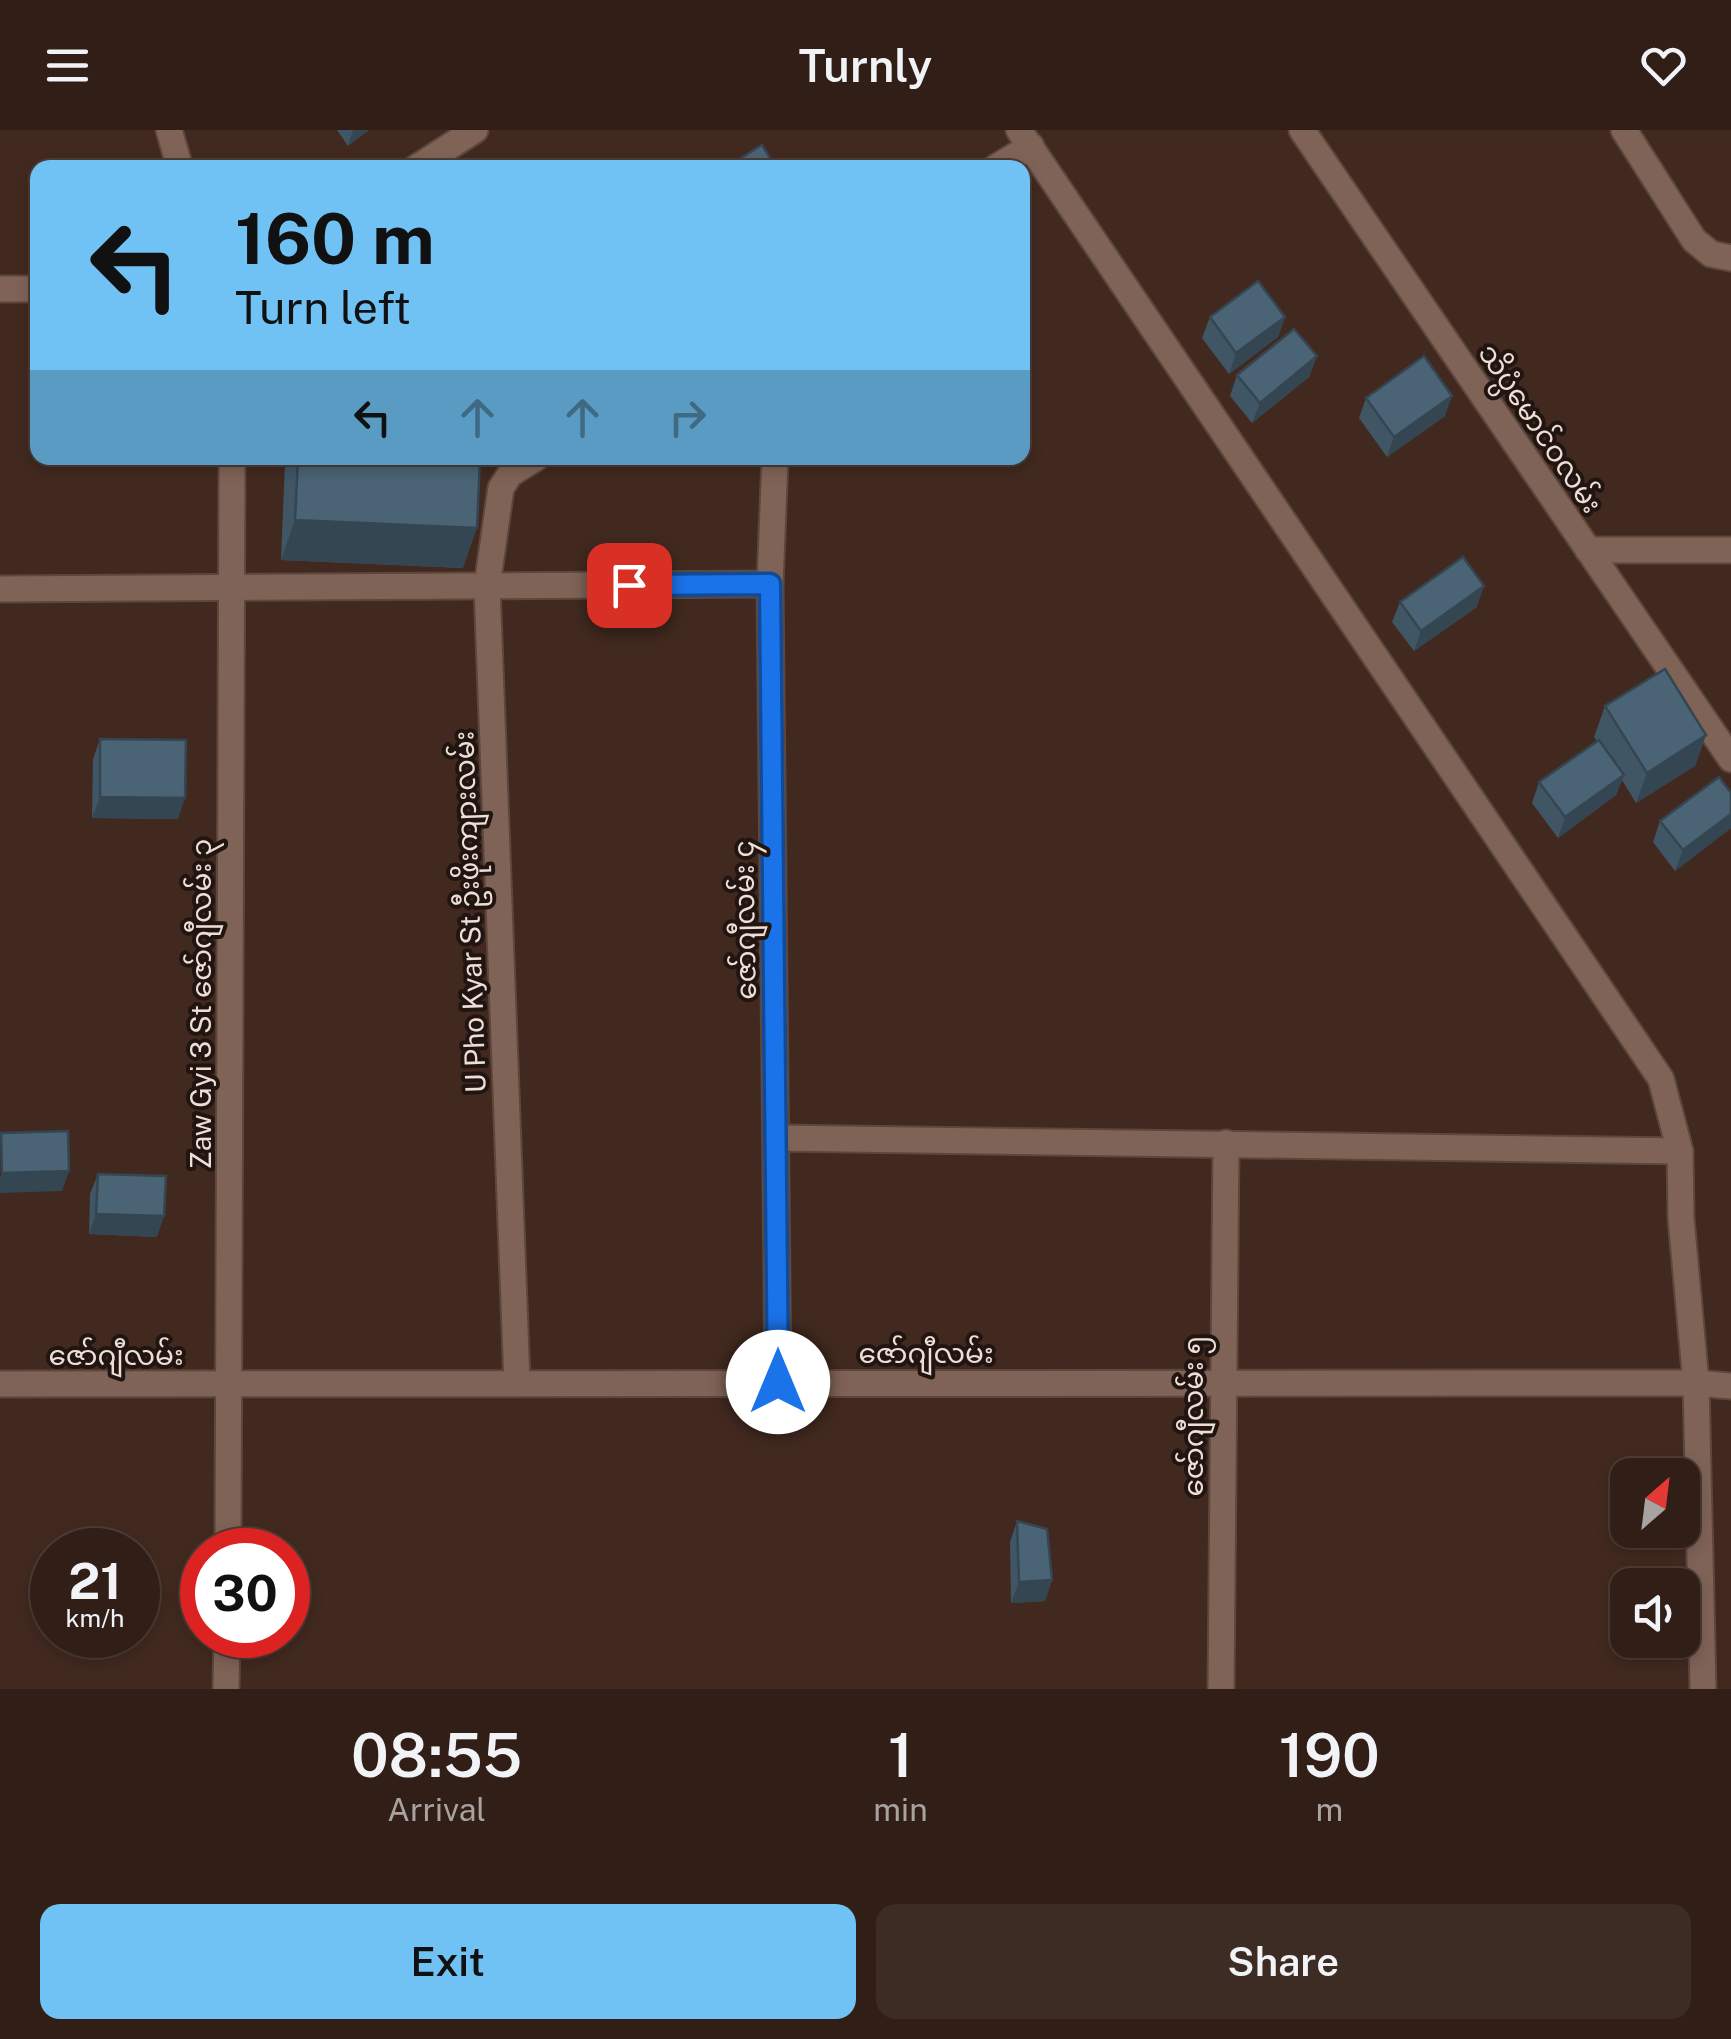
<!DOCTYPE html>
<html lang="en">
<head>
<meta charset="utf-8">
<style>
	:root { --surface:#311f17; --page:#3d2c24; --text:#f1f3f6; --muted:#a8a2a1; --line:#4c3d36; --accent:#70c2f4 }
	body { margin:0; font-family:"Public Sans","Noto Sans Myanmar",sans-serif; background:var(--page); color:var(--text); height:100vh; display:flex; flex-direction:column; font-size:38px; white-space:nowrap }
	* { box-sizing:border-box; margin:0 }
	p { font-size:32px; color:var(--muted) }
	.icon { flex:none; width:55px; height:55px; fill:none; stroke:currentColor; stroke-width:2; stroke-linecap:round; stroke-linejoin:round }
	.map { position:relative; height:1559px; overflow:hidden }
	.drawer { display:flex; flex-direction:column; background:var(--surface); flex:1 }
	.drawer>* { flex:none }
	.guide { position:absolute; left:30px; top:30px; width:1000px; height:305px; border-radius:20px; box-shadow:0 5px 15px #0003,0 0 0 2px var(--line); background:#70c2f4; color:#111; overflow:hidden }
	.needle { width:65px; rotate:28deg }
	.buttons { position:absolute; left:1610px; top:1328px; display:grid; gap:20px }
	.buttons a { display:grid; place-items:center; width:90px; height:90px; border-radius:20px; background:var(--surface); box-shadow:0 5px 15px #0003,0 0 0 2px var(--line); font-size:50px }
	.speed { position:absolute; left:30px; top:1398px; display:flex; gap:20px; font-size:50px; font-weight:700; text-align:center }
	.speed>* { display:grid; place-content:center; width:130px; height:130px; border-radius:50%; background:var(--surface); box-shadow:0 5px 15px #0003,0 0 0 2px var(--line); line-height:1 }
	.speed small { font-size:25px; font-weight:400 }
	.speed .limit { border:15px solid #d22; background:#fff; color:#111 }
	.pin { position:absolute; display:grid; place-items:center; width:85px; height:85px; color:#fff; margin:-42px; border-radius:20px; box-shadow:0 5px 15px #0006 }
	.me { position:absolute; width:110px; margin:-55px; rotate:0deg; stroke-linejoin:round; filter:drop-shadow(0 0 8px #0008) }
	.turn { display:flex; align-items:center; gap:35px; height:210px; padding:0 40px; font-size:45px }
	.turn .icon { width:130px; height:130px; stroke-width:2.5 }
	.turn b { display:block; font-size:70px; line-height:85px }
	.lanes { display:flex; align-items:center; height:95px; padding:0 40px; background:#0003; justify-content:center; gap:50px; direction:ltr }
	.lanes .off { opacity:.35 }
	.eta { display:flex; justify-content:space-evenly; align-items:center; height:170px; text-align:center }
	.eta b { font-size:60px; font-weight:600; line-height:70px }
	.action { display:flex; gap:20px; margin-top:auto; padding:20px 40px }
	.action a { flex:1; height:115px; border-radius:20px; background:var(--accent); color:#111; font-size:40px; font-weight:600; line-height:115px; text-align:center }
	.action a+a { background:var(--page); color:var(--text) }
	header { display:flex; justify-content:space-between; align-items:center; height:130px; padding:0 40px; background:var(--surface); font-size:45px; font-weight:600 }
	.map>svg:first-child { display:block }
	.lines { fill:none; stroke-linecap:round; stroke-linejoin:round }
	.street-casing { stroke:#5d463c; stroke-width:29 }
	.street { stroke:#806357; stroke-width:25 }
	.wall { fill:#405665 }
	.shaded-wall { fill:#344652 }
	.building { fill:#4b6475; stroke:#344652; stroke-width:2.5 }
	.route-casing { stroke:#114b97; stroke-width:25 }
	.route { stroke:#1a73e8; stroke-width:18 }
	.labels { text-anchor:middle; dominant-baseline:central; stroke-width:8; stroke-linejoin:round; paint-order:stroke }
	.street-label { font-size:28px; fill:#eeded7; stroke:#201510 }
</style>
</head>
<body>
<header><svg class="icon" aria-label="menu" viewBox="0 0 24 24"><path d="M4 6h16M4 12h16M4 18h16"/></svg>Turnly<svg class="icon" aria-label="heart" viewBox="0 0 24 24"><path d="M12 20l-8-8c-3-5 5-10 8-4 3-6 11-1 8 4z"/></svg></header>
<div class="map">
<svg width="1731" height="1559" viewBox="0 0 1731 1559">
	<rect width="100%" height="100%" fill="#41291f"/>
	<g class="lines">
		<defs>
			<g id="street">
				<path d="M169,0L180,38"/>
				<path d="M1019,0L1661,949L1680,1021L1681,1088L1696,1253L1703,1559"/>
				<path d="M1302,0L1731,629"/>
				<path d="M1624,0L1694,110L1711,124L1731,128"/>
				<path d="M416,38L475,0"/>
				<path d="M995,38L1031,16"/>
				<path d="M0,159H38"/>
				<path d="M775,328L770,454L778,1252"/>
				<path d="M1588,420H1731"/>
				<path d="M0,459L770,454"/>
				<path d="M777,1008L1680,1021"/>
				<path d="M517,1253L487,456L501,358L510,344L536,328"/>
				<path d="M0,1254L1696,1253L1731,1256"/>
				<path d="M228,1420L232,328"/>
				<path d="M226,1559L227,1505"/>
				<path d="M1221,1559L1226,1013"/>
			</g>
		</defs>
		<!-- street casing -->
		<use href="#street" class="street-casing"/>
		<!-- street -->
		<use href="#street" class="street"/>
	</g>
	<!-- wall -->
	<g class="wall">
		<path d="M337,0H369L348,16Z"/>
		<path d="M1210,187H1285L1278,207L1229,244L1202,208Z"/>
		<path d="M1317,226L1309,247L1252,293L1230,266L1237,245Z"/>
		<path d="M1366,268L1445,286L1387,327L1359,288Z"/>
		<path d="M287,328H480L463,438L281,430L285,332Z"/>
		<path d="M1400,472L1477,477L1414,521L1392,492Z"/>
		<path d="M1605,576L1706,605L1695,636L1636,673L1622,650L1616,665L1558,708L1532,673L1539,652L1597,611L1594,607Z"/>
		<path d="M100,609L178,689L92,688L93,629Z"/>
		<path d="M1731,663V698L1675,741L1653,712L1660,691Z"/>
		<path d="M98,1044L157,1107L89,1104L90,1064Z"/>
		<path d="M1017,1391L1052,1450L1045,1471L1011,1473L1010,1412Z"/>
	</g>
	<!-- shaded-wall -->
	<g class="shaded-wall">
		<path d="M353,0H369L348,16Z"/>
		<path d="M1285,187L1278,207L1229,244L1236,223Z"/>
		<path d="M1317,226L1309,247L1252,293L1260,273Z"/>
		<path d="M1452,266L1445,286L1387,327L1394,307Z"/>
		<path d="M295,390L477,398L463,438L281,430Z"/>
		<path d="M1484,456L1477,477L1414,521L1421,501Z"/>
		<path d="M1706,605L1695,636L1636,673L1647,643Z"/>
		<path d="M1624,645L1616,665L1558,708L1565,687Z"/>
		<path d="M100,667L185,668L178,689L92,688Z"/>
		<path d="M1731,684V698L1675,741L1683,720Z"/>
		<path d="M69,1041L62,1061L0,1063V1048L2,1043Z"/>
		<path d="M96,1084L164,1086L157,1107L89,1104Z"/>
		<path d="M1052,1450L1045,1471L1011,1473L1019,1452Z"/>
	</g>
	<!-- building -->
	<g class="building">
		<path d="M762,15L776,38H725Z"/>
		<path d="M1258,151L1285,187L1236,223L1210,187Z"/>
		<path d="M1294,199L1317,226L1260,273L1237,245Z"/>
		<path d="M1424,226L1452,266L1394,307L1366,268Z"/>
		<path d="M298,328H480L477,398L295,390Z"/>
		<path d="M1463,427L1484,456L1421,501L1400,472Z"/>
		<path d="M1665,539L1706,605L1647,643L1605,576Z"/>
		<path d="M100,609L186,610L185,668L100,667Z"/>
		<path d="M1599,610L1624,645L1565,687L1539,652Z"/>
		<path d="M1719,647L1731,663V684L1683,720L1660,691Z"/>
		<path d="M68,1001L69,1041L2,1043L1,1003Z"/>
		<path d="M98,1044L166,1046L164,1086L96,1084Z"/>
		<path d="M1017,1391L1047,1399L1052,1450L1019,1452Z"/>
	</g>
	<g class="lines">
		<defs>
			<path id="route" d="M629,455L770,454L778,1252"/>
		</defs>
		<!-- route casing -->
		<use href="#route" class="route-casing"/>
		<!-- route -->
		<use href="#route" class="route"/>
	</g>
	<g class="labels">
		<!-- street labels -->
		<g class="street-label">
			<text transform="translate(1541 298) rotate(56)">သိပ္ပံမောင်ဝလမ်း</text>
			<text transform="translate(469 782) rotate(-92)">U Pho Kyar St ဦးဖိုးကျားလမ်း</text>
			<text transform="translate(744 790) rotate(-91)">ဇော်ဂျီလမ်း ၄</text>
			<text transform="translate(200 874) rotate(-90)">Zaw Gyi 3 St ဇော်ဂျီလမ်း ၃</text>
			<text x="926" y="1222">ဇော်ဂျီလမ်း</text>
			<text x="116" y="1224">ဇော်ဂျီလမ်း</text>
			<text transform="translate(1192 1286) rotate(-90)">ဇော်ဂျီလမ်း ၅</text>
		</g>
	</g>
</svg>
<div class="buttons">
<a><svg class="needle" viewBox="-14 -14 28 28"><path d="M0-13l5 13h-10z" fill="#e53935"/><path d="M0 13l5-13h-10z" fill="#a8a2a1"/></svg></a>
<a><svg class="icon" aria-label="sound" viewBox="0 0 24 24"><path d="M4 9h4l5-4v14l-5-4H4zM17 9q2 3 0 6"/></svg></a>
</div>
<div class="speed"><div>21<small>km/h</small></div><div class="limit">30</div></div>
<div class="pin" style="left:629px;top:455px;background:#d93025"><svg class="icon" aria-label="arrive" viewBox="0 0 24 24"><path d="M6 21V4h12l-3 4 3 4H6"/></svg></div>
<svg class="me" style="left:778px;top:1252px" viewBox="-20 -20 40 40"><circle r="19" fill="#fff"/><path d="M0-13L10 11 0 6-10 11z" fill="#1a73e8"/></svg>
<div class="guide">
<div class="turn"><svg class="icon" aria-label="left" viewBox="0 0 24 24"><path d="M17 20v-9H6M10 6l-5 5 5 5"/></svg><div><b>160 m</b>Turn left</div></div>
<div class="lanes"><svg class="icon" aria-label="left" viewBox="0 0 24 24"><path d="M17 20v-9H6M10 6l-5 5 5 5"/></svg><svg class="icon off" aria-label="ahead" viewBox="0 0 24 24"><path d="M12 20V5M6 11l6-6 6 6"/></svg><svg class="icon off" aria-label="ahead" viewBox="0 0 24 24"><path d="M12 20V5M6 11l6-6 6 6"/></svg><svg class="icon off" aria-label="right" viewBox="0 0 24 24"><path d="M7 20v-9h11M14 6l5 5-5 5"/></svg></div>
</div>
</div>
<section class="drawer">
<div class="eta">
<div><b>08:55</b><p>Arrival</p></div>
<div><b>1</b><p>min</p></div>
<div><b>190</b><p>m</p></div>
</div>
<div class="action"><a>Exit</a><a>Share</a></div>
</section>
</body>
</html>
